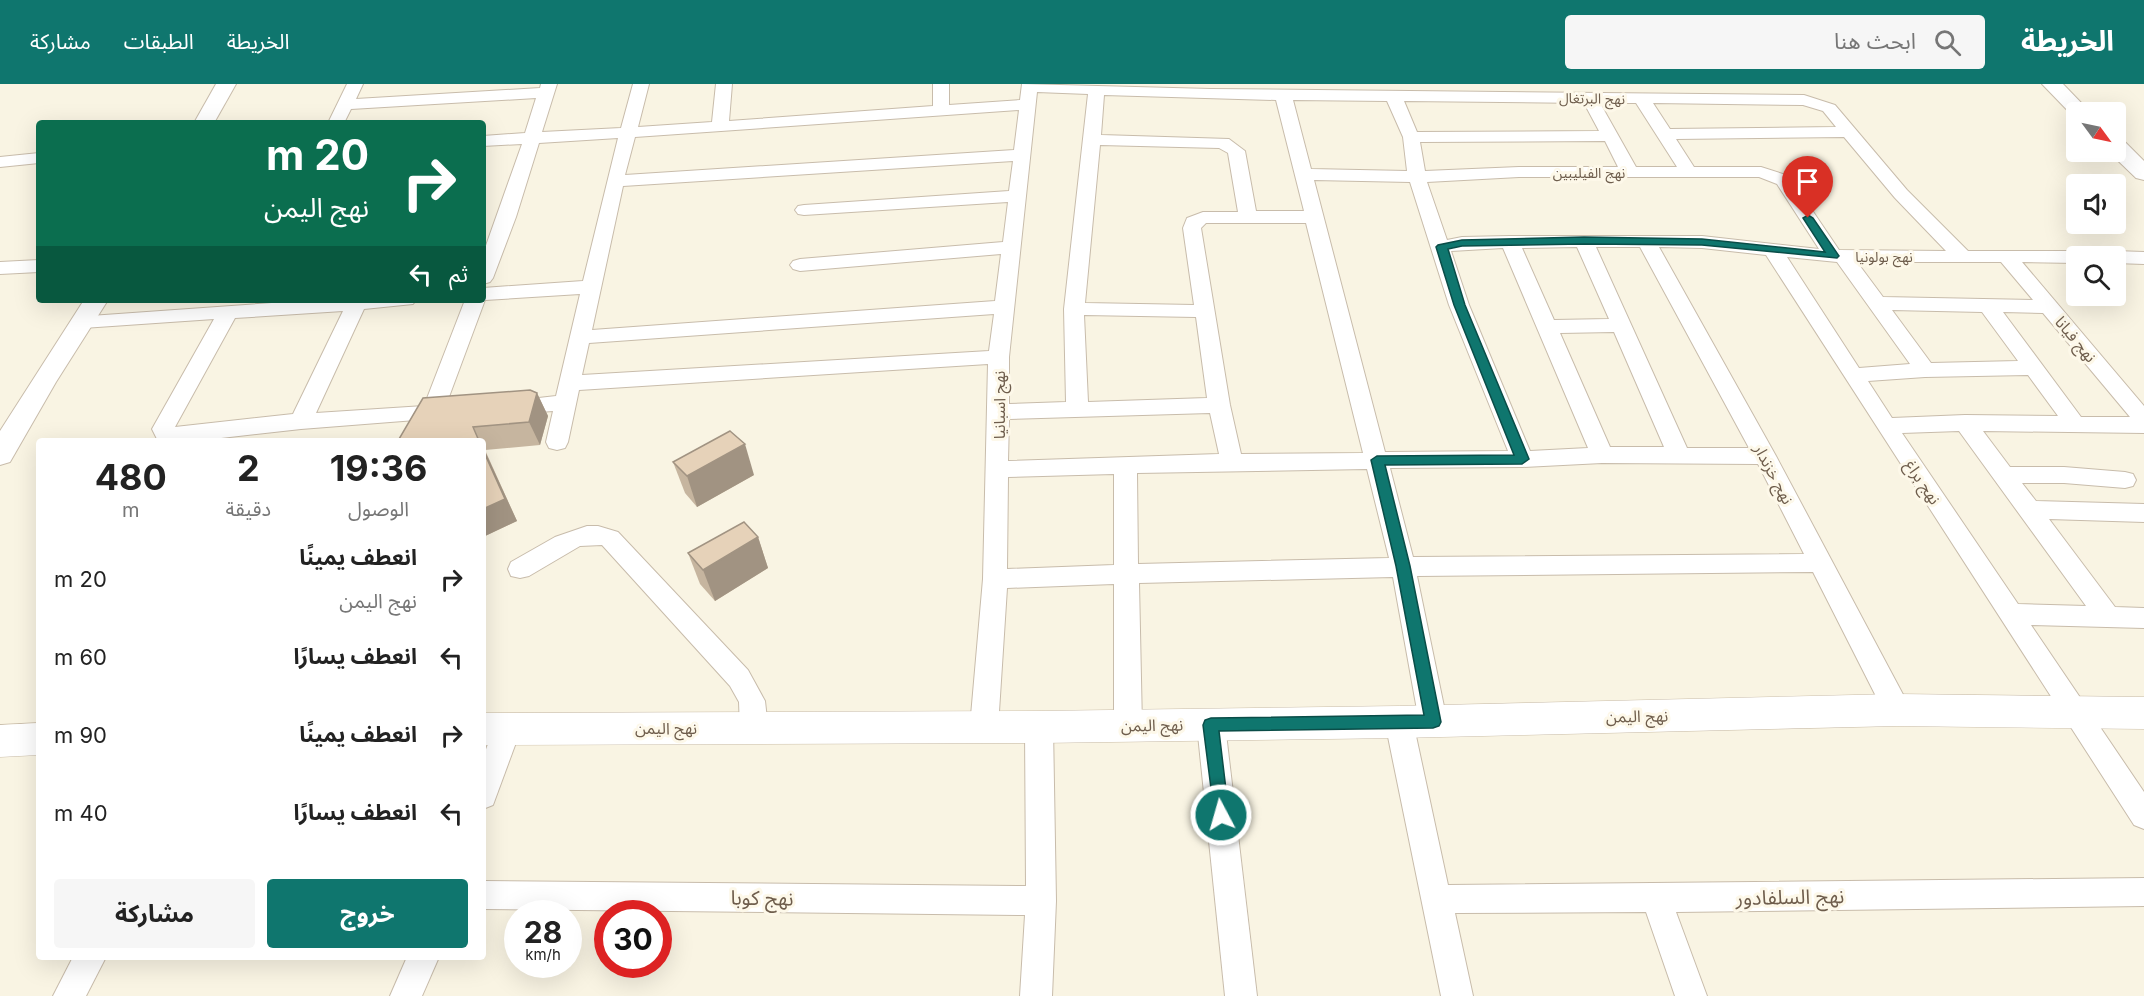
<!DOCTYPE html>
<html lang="ar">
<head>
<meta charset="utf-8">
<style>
	:root { --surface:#fff; --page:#f6f6f6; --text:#222; --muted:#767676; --accent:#0f766e }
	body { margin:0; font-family:Inter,"Noto Sans Arabic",sans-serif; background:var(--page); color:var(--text); direction:rtl; height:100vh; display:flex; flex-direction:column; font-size:22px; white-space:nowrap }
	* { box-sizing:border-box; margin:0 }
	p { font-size:20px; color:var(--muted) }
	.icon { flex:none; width:33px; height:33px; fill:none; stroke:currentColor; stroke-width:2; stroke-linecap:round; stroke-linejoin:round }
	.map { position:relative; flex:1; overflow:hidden; direction:ltr }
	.details { position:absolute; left:36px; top:354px; width:450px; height:522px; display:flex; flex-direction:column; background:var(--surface); border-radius:6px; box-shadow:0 6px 24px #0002; direction:rtl }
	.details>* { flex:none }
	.banner { position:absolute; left:36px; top:36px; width:450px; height:183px; border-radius:6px; box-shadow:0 6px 24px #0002; direction:rtl; background:#0b6e4f; color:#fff; overflow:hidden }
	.needle { width:39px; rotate:123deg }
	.controls { position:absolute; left:2066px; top:18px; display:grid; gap:12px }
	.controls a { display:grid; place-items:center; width:60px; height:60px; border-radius:6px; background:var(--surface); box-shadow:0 6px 24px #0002; font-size:30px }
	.speed { position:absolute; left:504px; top:816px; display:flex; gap:12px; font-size:30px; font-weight:700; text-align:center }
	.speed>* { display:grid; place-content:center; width:78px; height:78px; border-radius:50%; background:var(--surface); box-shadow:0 6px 24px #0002; line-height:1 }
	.speed small { font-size:15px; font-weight:400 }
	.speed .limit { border:9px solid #d22; background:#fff; color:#111 }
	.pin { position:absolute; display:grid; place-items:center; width:51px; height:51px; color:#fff; margin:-62px -26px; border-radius:50% 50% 50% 0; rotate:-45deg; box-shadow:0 0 6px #0007 }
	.pin .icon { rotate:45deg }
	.me { position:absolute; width:66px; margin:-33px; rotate:354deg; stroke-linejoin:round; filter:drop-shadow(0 0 4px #0008) }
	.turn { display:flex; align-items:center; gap:21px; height:126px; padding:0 18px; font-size:27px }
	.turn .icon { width:78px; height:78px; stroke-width:2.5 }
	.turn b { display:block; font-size:42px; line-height:51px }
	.then { display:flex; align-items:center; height:57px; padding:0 18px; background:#0003; gap:12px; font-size:22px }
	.eta { display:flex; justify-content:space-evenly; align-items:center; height:102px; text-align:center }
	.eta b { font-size:36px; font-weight:700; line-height:42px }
	.action { display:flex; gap:12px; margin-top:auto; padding:12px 18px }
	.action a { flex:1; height:69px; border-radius:6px; background:var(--accent); color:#fff; font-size:24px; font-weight:700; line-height:69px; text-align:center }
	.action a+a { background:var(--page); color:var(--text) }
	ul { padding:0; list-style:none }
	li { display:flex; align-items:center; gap:18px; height:78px; padding:0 18px }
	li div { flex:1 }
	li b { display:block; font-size:22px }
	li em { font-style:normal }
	header { display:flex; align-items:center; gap:36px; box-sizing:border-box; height:84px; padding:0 30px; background:var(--accent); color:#fff }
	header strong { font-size:28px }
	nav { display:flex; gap:33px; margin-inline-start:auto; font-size:21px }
	.search { width:420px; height:54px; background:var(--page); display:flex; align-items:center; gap:15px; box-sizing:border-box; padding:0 21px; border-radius:6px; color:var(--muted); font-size:22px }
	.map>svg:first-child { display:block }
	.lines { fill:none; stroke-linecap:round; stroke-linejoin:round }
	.minor-casing { stroke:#c8bcab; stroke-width:2 }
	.tertiary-casing { stroke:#c8bcab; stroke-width:2 }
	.secondary-casing { stroke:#c8bba7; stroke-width:1 }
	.minor { fill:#fff; fill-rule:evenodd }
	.tertiary { fill:#fff; fill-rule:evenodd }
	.secondary { fill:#fff; fill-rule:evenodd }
	.wall { fill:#c6b59f }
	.shaded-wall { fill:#a19382 }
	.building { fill:#e6d2b9; stroke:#a19382; stroke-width:1.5 }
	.route { fill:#0f766e; stroke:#0a4d48; stroke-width:1.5 }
	.labels { text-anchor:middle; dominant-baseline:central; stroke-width:6; stroke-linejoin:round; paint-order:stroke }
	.far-street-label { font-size:14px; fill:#6e5d4c; stroke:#fdf8e9 }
	.street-label { font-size:16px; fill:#6e5d4c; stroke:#fdf8e9 }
	.near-street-label { font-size:20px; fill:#6e5d4c; stroke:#fdf8e9 }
</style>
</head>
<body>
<header>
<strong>الخريطة</strong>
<div class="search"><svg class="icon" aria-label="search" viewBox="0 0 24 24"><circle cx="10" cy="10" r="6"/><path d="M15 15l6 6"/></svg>ابحث هنا</div>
<nav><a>الخريطة</a><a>الطبقات</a><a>مشاركة</a></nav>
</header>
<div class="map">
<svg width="2144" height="912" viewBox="0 0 2144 912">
	<rect width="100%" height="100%" fill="#f9f4e3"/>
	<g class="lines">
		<defs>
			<g id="minor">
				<path d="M347,0H363L356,15L540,4L541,0H557L542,48L621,44L633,0H649L638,43L712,38L716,0H732L729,37L933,22V0H949V21L1020,16L1022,0L1211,5L1804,11L1835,21L1907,106L1968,167H2076L2083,169L2085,172H2076V179L2022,178L2144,322V349L1983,347L2010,383H2064L2125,388L2133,390L2136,396L2133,402L2125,404L2064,399H2022L2036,417L2144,420V438L2049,435L2115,523L2144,524V544L2031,541L2144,708V745L2134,741L1766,171L1702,164L1659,163L1776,372L1907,618L1910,626L1907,634L1897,637L1887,634L1813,488L1417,492L1447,637L1443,645L1433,649L1423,645L1419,637L1393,493L1139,499L1142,642L1138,650L1128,654L1118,650L1114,642V500L1007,504L998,643L994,651L984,655L974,651L970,643L983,495L988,280L579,306L568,358L565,364L557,366L549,364L546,358L553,327L511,330L503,328L500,323L503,318L556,312L580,210L485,216L446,321L454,323L457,328L454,333L301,345L195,357L157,355L152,345L214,235L83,244L76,243L73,238L76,233L314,216H416L413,220L364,225L316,329L424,322L465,216H483V204L583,197L618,54L539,59L516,133L493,194L490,198L483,200V170L522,60L483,62V52L525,49L536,14L351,25L344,39H328ZM1037,8L1088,10L1064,225L1066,318L1009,320V273ZM1104,11L1276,16L1304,127H1256L1245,67L1229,55L1101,51ZM1293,16L1387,17L1403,53L1407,87L1311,85ZM1404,17L1584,19L1599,47L1417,48ZM1600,19H1636L1677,83H1636ZM1653,19L1803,21L1823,27L1836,43L1670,45ZM1019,26L1014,66L625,91L635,53ZM1844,53L1895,114L1946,167L1839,166L1789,92L1761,83H1694L1676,55ZM1605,57L1618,83H1519L1425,87L1420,58ZM1100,61L1219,64L1228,69L1238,128H1203L1187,134L1183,144L1194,221L1085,219ZM1013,77L1009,107L804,121L798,122L795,126L798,130L804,131L1008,118L1003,158L800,175L793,177L790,181L793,185L800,187L1001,170L995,217L592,246L623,102ZM1519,93H1759L1777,100L1819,165L1702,152H1510L1462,153L1447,156L1427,98ZM1314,96L1410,98L1449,221L1508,367L1385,368ZM1206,139H1306L1363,369L1241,370L1230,321L1201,144ZM1577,163L1609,235L1554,236L1522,164ZM1596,163H1640L1749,364H1687ZM1503,164L1588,364L1530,367L1469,221L1451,167ZM1787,173L1837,178L1910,280L1859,284ZM1857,178H2001L2033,216L1883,213ZM1892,226L1982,228L2018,277L1931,279ZM343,227L293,330L175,343L235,234ZM2003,228L2043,229L2130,333H2081ZM994,230L989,267L582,291L589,259ZM1084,231L1196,233L1207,314L1088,318ZM1614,248L1664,363H1610L1560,249ZM2028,291L2058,332L1965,331L1892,334L1868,297L1925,293ZM1210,329L1219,370L1008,377L1009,335ZM1959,347L2086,522L2018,520L1902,349ZM1602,379L1758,380L1804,470L1413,473L1390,384L1522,383ZM1367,385L1389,474L1138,480L1137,389ZM1114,390V481L1007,485L1008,393Z"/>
				<path d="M39,69V79L0,83V73Z"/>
				<path d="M2115,167L2144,168V180L2115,179V172H2106L2108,169Z"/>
				<path d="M39,176V188L0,190V178Z"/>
				<path d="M587,442H598L618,448L748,586L765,617L768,644L764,652L754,656L744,652L740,644L739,618L730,602L602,461L580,462L529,492L520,494L511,492L508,485L511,478L555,453Z"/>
				<path d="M1399,626L1409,630L1413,638L1448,801L2144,794V822L1676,828L1707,912H1675L1646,828L1455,829L1473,912H1441L1385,638L1389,630Z"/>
				<path d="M1211,629L1221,633L1225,641L1257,912H1225L1197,641L1201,633Z"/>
				<path d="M1039,631L1049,635L1053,643L1056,817L1052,912H1020L1025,831L483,825V797L1026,802L1025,643L1029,635Z"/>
				<path d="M507,633L517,637L521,645L493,721L483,725V673L497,637Z"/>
				<path d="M73,873H106L86,912H53Z"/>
				<path d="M407,873H439L422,912H390Z"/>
			</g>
			<g id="tertiary">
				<path d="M216,0H236L214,39H194Z"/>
				<path d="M2042,0H2063L2090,28H2076V33L2073,32Z"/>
				<path d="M2115,55L2123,56L2144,77V96L2136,94L2109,68H2115Z"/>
				<path d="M84,216H108L56,298L10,378L0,381V347Z"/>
			</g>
			<g id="secondary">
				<path d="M1897,610L2144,613V645L1897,642L1399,654L1039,659L483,661V629L1039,627L1399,622Z"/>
				<path d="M39,639V671L0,673V641Z"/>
			</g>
		</defs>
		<!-- minor casing -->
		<use href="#minor" class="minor-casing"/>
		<!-- tertiary casing -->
		<use href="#tertiary" class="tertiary-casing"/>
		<!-- secondary casing -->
		<use href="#secondary" class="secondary-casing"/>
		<!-- minor -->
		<use href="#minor" class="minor"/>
		<!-- tertiary -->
		<use href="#tertiary" class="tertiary"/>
		<!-- secondary -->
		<use href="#secondary" class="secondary"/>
	</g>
	<!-- wall -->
	<g class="wall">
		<path d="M537,309L548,332L540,361L485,366L517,437L483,453V357H400Z"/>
		<path d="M673,378L754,391L697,423L685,409Z"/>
		<path d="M758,453L768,484L715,517L700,500L688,469Z"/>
	</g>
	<!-- shaded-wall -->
	<g class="shaded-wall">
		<path d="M537,309L548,332L540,361L529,338Z"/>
		<path d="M745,360L754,391L697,423L687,392Z"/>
		<path d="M483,363L517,437L483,453Z"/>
		<path d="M758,453L768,484L715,517L703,486Z"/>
	</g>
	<!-- building -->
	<g class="building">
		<path d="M530,306L537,309L529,338L473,343L479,357H400L399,355L423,314Z"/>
		<path d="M730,347L745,360L687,392L673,378Z"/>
		<path d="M483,366L505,415L483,425Z"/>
		<path d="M744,438L758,453L703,486L688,469Z"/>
	</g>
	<!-- route -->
	<path class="route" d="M1808,131L1813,134L1839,172L1837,174L1702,161L1584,160L1462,162L1448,165L1465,221L1529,375L1522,380L1385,381L1410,482L1441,638L1439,642L1433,644L1219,647L1229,731L1227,736L1221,739L1215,736L1203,641L1205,636L1211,634L1424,631L1396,482L1371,376L1377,372L1514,371L1454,221L1436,163L1438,161L1462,156L1584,153L1702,155L1825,168L1803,134Z"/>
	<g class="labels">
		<!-- far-street labels -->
		<g class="far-street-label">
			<text transform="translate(1592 14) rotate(1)">نهج البرتغال</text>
			<text x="1589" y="88">نهج الفيليبين</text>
			<text x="1884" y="172">نهج بولونيا</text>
		</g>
		<!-- street labels -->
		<g class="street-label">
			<text transform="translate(2076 255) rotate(50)">نهج فيانا</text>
			<text transform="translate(999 321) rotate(-90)">نهج اسبانيا</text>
			<text transform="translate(1774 390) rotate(62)">نهج خزندار</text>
			<text transform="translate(1923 398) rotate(56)">نهج براغ</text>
			<text transform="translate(1637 632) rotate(-1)">نهج اليمن</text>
			<text transform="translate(1152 641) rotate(-1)">نهج اليمن</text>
			<text x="666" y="644">نهج اليمن</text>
		</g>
		<!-- near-street labels -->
		<g class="near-street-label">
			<text transform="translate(1790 813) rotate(-1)">نهج السلفادور</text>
			<text transform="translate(762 814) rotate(1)">نهج كوبا</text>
		</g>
	</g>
</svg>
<div class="controls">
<a><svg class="needle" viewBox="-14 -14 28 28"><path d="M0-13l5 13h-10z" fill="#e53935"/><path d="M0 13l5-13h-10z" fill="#767676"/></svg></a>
<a><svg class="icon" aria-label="sound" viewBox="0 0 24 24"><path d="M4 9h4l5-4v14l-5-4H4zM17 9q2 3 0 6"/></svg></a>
<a><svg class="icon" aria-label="search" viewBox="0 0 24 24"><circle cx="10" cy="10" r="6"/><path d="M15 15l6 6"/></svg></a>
</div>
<div class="speed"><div>28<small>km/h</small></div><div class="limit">30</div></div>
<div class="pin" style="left:1808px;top:134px;background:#d93025"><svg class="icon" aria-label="arrive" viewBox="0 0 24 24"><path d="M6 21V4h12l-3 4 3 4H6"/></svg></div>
<svg class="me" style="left:1221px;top:731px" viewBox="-20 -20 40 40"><circle r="17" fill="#0f766e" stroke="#fff" stroke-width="3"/><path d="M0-11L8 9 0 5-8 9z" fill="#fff"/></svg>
<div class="banner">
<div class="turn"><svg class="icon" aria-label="right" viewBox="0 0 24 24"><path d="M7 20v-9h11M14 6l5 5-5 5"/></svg><div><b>20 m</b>نهج اليمن</div></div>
<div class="then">ثم<svg class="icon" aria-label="left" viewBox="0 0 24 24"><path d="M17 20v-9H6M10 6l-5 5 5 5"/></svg></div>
</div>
<section class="details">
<div class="eta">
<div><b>19:36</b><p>الوصول</p></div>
<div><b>2</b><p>دقيقة</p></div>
<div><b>480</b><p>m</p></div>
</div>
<ul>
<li><svg class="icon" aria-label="right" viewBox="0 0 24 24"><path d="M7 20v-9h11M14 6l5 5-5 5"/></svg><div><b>انعطف يمينًا</b><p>نهج اليمن</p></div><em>20 m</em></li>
<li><svg class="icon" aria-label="left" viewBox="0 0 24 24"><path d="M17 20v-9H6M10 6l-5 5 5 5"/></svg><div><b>انعطف يسارًا</b></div><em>60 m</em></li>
<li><svg class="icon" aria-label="right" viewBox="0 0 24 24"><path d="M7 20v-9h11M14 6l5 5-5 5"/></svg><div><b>انعطف يمينًا</b></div><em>90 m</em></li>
<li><svg class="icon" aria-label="left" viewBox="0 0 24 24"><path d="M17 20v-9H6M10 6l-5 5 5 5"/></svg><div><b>انعطف يسارًا</b></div><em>40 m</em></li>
</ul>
<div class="action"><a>خروج</a><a>مشاركة</a></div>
</section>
</div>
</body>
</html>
